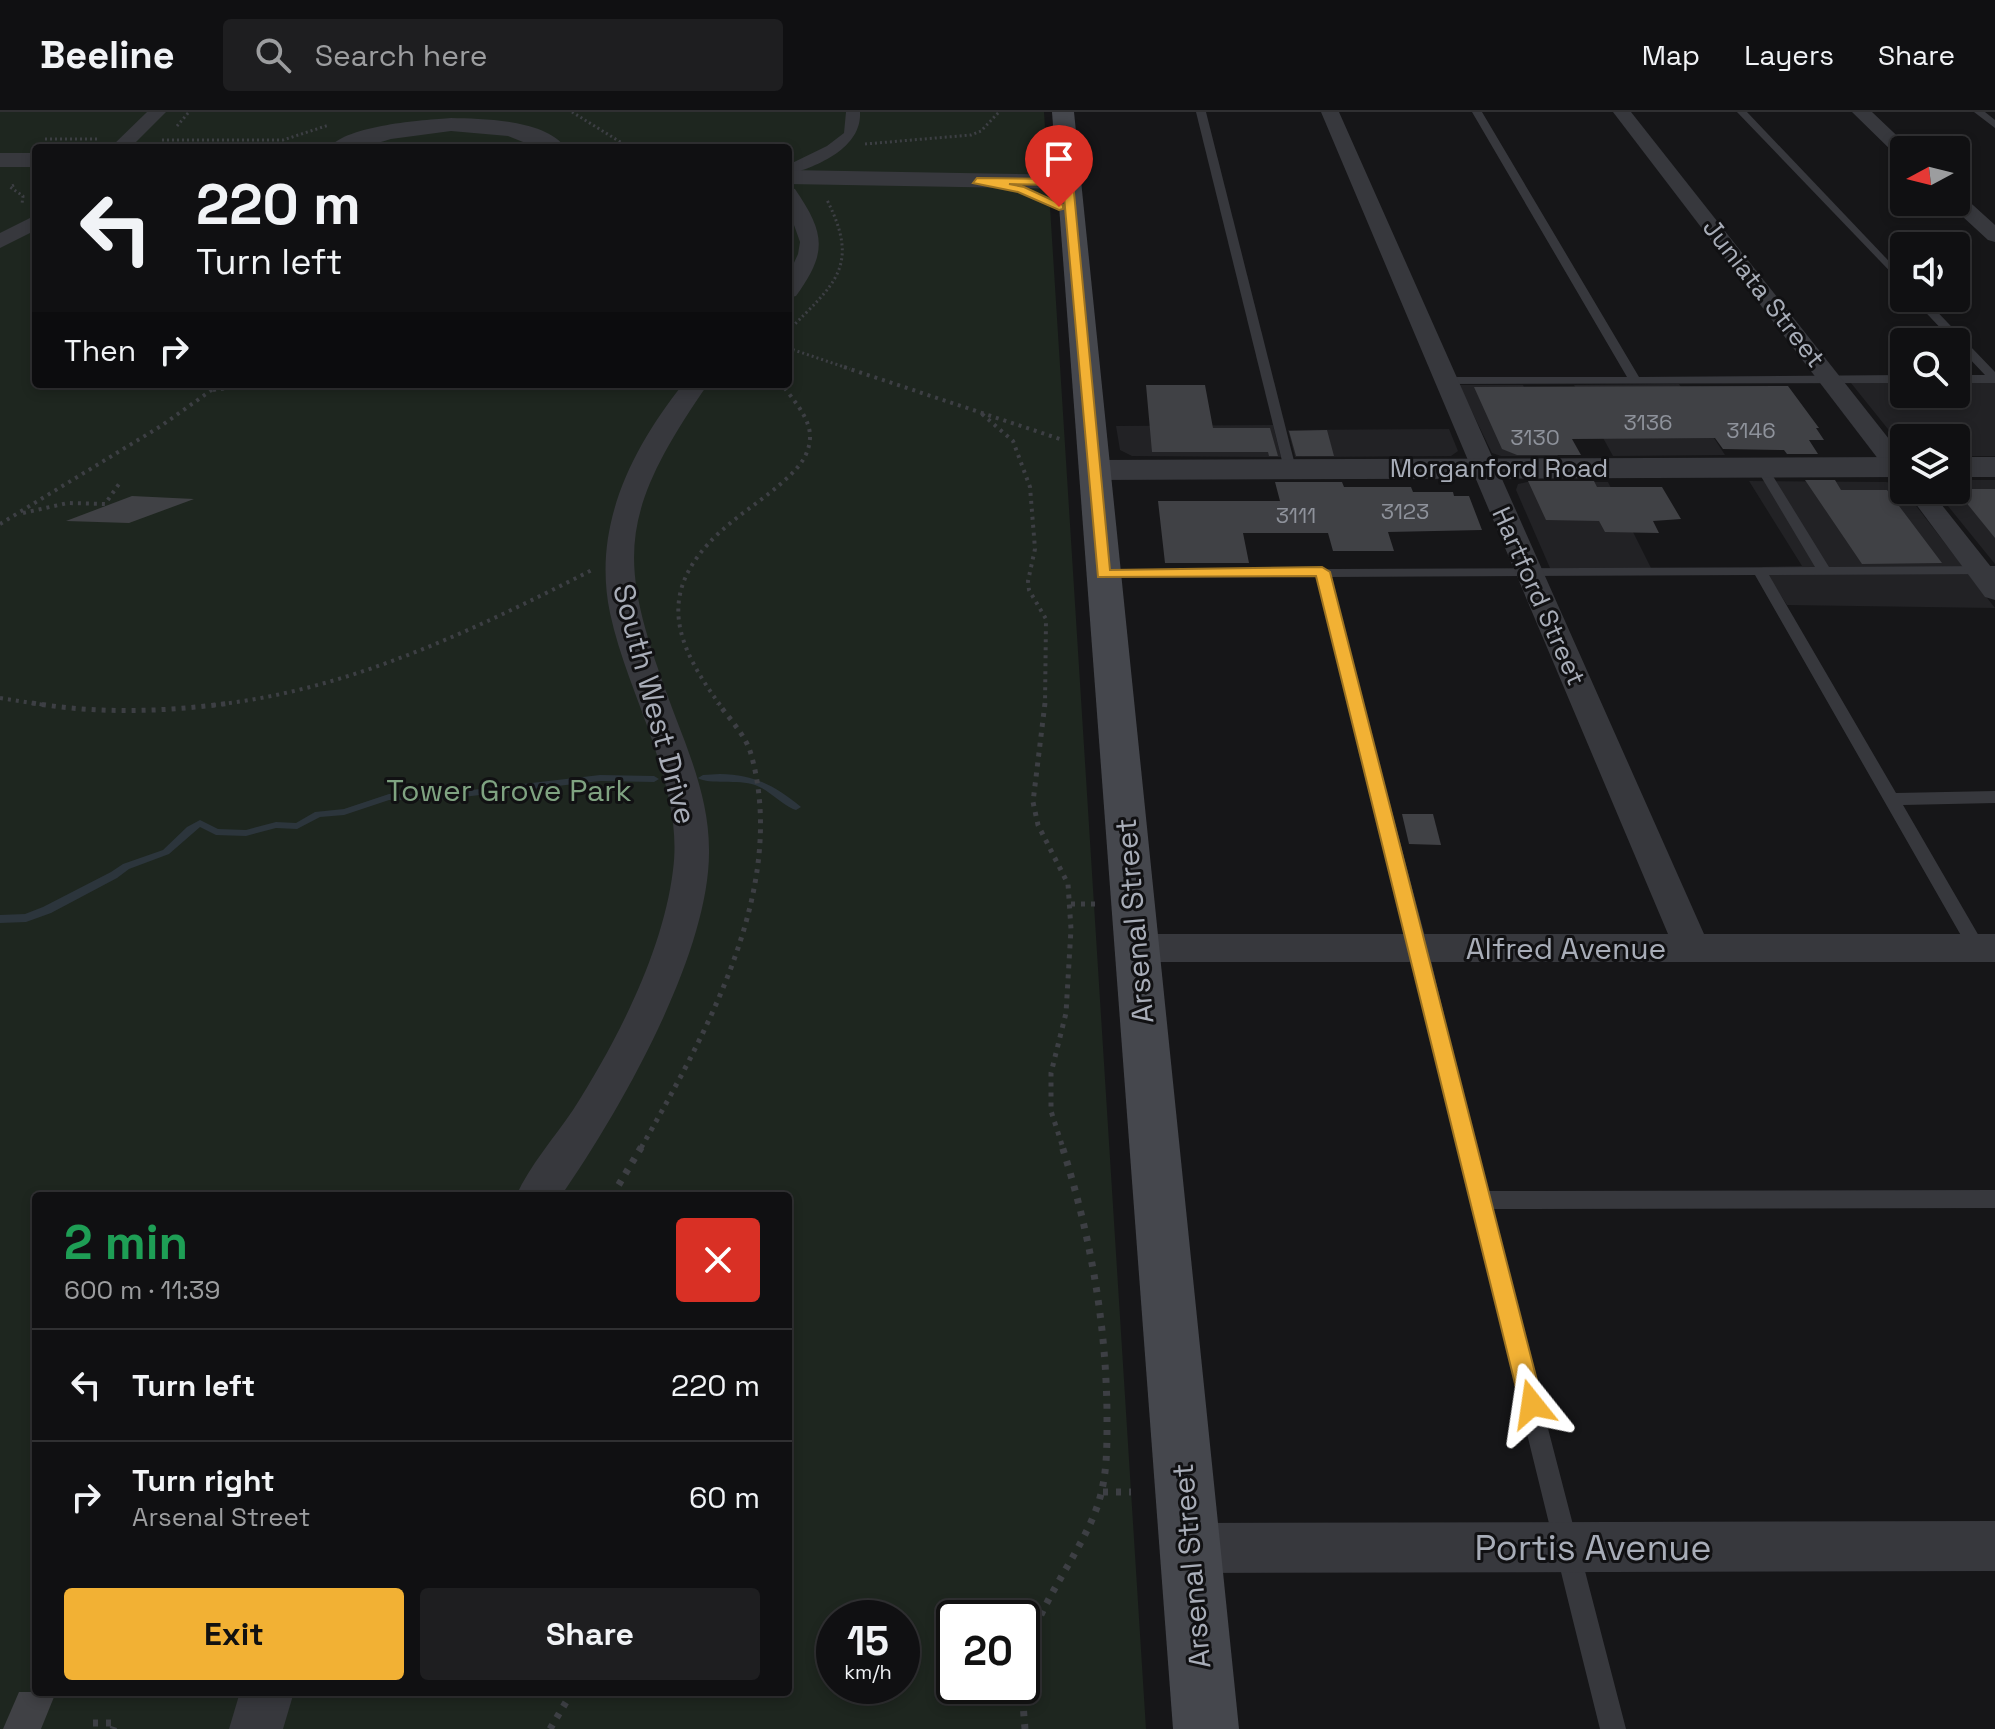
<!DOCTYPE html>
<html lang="en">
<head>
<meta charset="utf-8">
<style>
	:root { --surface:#101012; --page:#1e1e20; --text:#f1f3f6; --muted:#9c9d9f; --line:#303032; --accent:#f2b134 }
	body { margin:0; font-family:"Space Grotesk",sans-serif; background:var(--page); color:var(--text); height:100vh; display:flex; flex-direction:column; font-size:30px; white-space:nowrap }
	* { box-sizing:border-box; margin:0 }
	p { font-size:26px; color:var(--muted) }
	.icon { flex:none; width:44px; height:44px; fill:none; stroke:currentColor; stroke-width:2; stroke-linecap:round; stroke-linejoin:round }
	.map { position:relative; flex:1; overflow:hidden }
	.panel { position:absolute; left:32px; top:1080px; width:760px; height:504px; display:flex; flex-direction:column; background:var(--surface); border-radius:8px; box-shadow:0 4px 12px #0003,0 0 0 2px var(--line) }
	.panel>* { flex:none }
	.banner { position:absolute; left:32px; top:32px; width:760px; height:244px; border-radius:8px; box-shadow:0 4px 12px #0003,0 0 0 2px var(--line); background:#101012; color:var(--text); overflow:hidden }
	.needle { width:52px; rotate:263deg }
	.buttons { position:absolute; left:1890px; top:24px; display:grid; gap:16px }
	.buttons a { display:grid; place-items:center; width:80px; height:80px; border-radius:8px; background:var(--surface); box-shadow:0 4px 12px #0003,0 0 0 2px var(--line); font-size:40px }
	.speed { position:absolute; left:816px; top:1488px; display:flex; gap:16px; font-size:40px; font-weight:700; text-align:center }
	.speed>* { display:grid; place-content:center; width:104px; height:104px; border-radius:50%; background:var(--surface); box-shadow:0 4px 12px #0003,0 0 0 2px var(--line); line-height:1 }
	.speed small { font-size:20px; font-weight:400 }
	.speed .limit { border:4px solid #111; border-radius:12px; background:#fff; color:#111 }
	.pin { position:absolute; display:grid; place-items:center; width:68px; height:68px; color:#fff; margin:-82px -34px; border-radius:50% 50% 50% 0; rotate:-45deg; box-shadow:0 0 8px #0007 }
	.pin .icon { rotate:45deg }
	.me { position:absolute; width:88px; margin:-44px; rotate:345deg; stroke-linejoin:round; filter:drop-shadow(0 0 6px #0008) }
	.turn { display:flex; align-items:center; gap:28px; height:168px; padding:0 32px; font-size:36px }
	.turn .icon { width:104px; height:104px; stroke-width:2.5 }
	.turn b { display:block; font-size:56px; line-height:68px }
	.then { display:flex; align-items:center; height:76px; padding:0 32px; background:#0003; gap:16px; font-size:30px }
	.round { display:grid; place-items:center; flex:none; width:84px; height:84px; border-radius:8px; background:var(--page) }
	.summary { display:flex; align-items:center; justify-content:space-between; height:136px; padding:0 32px }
	h1 { font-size:48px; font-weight:600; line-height:60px; color:#1e9e55 }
	.primary-button { display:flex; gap:16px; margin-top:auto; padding:16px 32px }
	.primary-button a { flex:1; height:92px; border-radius:8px; background:var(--accent); color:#111; font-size:32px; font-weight:600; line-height:92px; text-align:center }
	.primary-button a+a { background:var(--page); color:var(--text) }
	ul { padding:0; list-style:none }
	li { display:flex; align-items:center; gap:24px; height:112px; padding:0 32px; border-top:2px solid var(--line) }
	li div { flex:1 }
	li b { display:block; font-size:30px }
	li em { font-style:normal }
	header { display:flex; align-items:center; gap:48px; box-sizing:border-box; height:112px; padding:0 40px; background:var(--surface); border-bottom:2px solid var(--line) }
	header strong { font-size:38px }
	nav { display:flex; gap:44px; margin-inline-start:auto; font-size:28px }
	.search { width:560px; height:72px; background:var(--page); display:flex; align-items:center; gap:20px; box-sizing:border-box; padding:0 28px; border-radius:8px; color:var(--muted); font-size:30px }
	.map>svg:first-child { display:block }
	.built { fill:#222225 }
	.green { fill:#1e261f; fill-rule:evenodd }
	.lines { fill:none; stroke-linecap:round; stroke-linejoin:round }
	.stream { fill:#2c353c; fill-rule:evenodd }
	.building { fill:#404145 }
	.path-far3 { stroke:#3d3f44; stroke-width:3; stroke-dasharray:2 3; stroke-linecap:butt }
	.path-far2 { stroke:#3d3f44; stroke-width:4; stroke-dasharray:3 5; stroke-linecap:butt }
	.path-far1 { stroke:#3d3f44; stroke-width:5; stroke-dasharray:4 6; stroke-linecap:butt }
	.path { stroke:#3d3f44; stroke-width:7; stroke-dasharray:5 8; stroke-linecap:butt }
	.service { fill:#37383d; fill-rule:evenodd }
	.pedestrian { fill:#37383d; fill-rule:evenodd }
	.minor { fill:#37383d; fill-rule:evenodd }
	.tertiary { fill:#37383d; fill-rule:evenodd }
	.secondary { fill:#45474d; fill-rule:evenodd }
	.route { fill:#f2b134; stroke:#9d7322; stroke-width:2 }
	.labels { text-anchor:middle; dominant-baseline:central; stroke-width:6; stroke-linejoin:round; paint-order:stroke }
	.far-number-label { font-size:22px; fill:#8e929b }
	.far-street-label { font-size:26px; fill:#a8adb8; stroke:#111113 }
	.street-label { font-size:30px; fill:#a8adb8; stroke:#111113 }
	.park-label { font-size:30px; fill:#7fa381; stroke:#111113 }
	.near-street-label { font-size:36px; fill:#a8adb8; stroke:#111113 }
</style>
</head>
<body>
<header>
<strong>Beeline</strong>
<div class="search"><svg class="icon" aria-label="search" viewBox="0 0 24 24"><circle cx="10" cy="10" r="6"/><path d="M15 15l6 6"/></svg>Search here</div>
<nav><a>Map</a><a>Layers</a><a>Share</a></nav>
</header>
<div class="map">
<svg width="1995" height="1617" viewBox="0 0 1995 1617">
	<rect width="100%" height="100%" fill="#161618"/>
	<!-- built -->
	<g class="built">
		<path d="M1995,269V344H1956V326H1904V337L1851,271L1904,270V282H1956V270Z"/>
		<path d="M1679,272L1725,343L1613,344L1574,273Z"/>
		<path d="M1459,273H1523L1558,344H1501L1492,341Z"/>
		<path d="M1273,313L1281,345L1132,344L1120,338L1116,314Z"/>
		<path d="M1449,317L1458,339L1451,344L1295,345L1288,318Z"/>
		<path d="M1956,368H1995V452L1935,378H1956Z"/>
		<path d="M1749,369L1886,370L1900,373L1995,496L1787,493L1762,455L1802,454Z"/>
		<path d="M1527,370H1608L1651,456H1550L1516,378L1518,372Z"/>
	</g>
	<!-- green -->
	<path class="green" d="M0,0H1044L1146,1617H0ZM36,36H788V272H36ZM36,1084H788V1580H36ZM834,1506H902V1574H834ZM954,1506H1022V1574H954Z"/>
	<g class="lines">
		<!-- stream -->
		<g class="stream">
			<path d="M720,662C755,663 774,673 801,695L796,698L793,697C779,690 769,678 755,673C738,667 709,673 698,666L703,663Z"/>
			<path d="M600,663L654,664L659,667L654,670L600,669L437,688H389L344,703L320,705L297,717L276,716L246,724L216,723L200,715L169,742L129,757L117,766L51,801L26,810L0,811V803L25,802L43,795L111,760L123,752L163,738L187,715L200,708L218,717L246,718L276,710L296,711L315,700L344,697L389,682H437Z"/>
		</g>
	</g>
	<!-- building -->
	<g class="building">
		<path d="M1146,273H1205L1213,316H1270L1278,344H1269L1268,340H1152Z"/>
		<path d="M1788,274L1819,316H1816L1824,328H1809L1818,342H1787L1784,338L1723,337L1715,326L1572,327L1581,343H1517L1502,337L1474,275Z"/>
		<path d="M1327,318L1334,344H1296L1289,319Z"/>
		<path d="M1805,368H1835L1841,378H1887L1942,451L1862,452Z"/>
		<path d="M1528,369H1594L1597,375H1662L1681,407L1653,409L1659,421L1605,420L1599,409L1546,408Z"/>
		<path d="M1275,370H1342L1344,375H1411L1413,380H1453L1454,384H1469L1482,418L1388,420L1394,439H1333L1328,421H1243L1249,451H1165L1158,389H1280Z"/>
		<path d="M1956,377H1995V426L1956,378Z"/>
		<path d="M132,384L194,387L129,411L66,409Z"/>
		<path d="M1402,702H1433L1441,733L1409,732Z"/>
		<path d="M19,1580H56L41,1617H3Z"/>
	</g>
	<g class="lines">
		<!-- path-far3 -->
		<g class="path-far3">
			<path d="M572,0L630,36"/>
			<path d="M177,14L189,0"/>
			<path d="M45,27H99"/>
			<path d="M162,28H283L329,13"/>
			<path d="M865,32L971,23L981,19L999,0"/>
			<path d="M580,33L606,36"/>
			<path d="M14,73L10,75L23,84L22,92"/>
			<path d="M788,219C834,172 861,155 827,88"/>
			<path d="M788,236L850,257"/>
		</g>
		<!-- path-far2 -->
		<g class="path-far2">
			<path d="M844,255L1060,327"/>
			<path d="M213,278L259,272"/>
			<path d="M982,302L1013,329L1030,375L1035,437L1028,469L1029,478L1046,507L1045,593"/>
			<path d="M23,401L68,391L105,392L119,372"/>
			<path d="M0,412L161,314L220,272"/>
			<path d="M0,586L45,593"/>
			<path d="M213,593C347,579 474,518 592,458"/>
			<path d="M720,593C674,530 656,480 719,421C737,404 758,391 777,375C792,362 809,348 810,326C811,306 792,287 782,272"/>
		</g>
		<!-- path-far1 -->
		<g class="path-far1">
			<path d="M32,591C99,602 164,600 231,591"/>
			<path d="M1045,591L1033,690L1038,713L1068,772L1071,817L1066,901L1051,961V999L1063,1036"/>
			<path d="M1071,792H1098"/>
			<path d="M641,1036C705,923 789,776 751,642C746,624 729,606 718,591"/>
		</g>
		<!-- path -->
		<g class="path">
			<path d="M612,1084L642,1034"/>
			<path d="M1103,1380H1131"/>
			<path d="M93,1611H115L113,1617"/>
			<path d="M550,1617L572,1580"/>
			<path d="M1025,1617C1023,1594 1021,1567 1026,1544C1038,1493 1074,1451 1094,1403C1108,1369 1107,1337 1107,1301C1106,1209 1090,1122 1062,1034"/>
		</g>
		<!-- service -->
		<g class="service">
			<path d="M1196,0H1206L1296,357L1295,360L1284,357Z"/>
			<path d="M1472,0H1482L1639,265L1904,263V271L1441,272L1439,269L1445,265H1627Z"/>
			<path d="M1737,0H1747L1904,165V174Z"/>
			<path d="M1974,0H1985L1995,8V16Z"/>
			<path d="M1912,186H1924L1995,260V271H1956V263H1985Z"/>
			<path d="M1762,352L1768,356L1829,455L1995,454V462L1769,463L1896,681L1995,679V691L1903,693L1983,831L1986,836L1983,841H1971L1755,463L1330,465L1428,836L1486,1079L1995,1078V1096L1491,1097L1626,1617H1600C1504,1233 1413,849 1316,465L1103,466L1096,462L1103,458L1815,455L1756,356Z"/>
		</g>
		<!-- pedestrian -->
		<path class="pedestrian" d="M846,0H860C862,36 818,54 788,63V53L827,34L844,21Z"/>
		<!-- minor -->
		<g class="minor">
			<path d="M147,0H166L130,36H110Z"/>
			<path d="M1321,0H1339L1704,822H1995V850H1136L1123,846L1118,836L1123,826L1136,822H1668Z"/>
			<path d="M1613,0H1631L1904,346V371L1895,369Z"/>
			<path d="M1852,0H1872L1912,38H1904V46L1897,44Z"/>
			<path d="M788,75L795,77C825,121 828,140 796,184L788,186V164L798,142L800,130L788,96Z"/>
			<path d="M1956,82L1963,84L1995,113V130L1988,128L1949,92L1947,90H1956Z"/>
			<path d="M36,103V118L0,136V121Z"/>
			<path d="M683,272H708C611,412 619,454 677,609C693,650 709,693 709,737C711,841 619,1000 561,1084H516C530,1053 554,1026 573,998C617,929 663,840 673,758C679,713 666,670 652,628C638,586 619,544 610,501C592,415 631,338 683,272Z"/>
			<path d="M1904,376L1930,378L1995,460V488L1985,485Z"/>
			<path d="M1995,1409V1459L1190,1461L1172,1454L1165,1436L1172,1418L1190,1411Z"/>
			<path d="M240,1580H294L283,1617H229Z"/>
		</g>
		<!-- tertiary -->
		<g class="tertiary">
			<path d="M451,6C484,7 544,7 566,36H538L508,24L451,19L391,27L361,36H329C347,13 423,8 451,6Z"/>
			<rect x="0" y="41" width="36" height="14"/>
			<path d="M788,58L1068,63L1076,65L1080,70L1076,75L1068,77L788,72Z"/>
			<path d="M1904,345V365L1095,368L1084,365L1079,358L1084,351L1095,348Z"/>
			<rect x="1956" y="345" width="39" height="20"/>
		</g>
		<!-- secondary -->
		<path class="secondary" d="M1052,0H1074L1239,1617H1173Z"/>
	</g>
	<!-- route -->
	<path class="route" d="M977,66L1068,67L1073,70L1110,458L1322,455L1330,460L1543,1292L1540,1300L1532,1304L1523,1300L1520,1292L1316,464L1098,465L1063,73L1009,72L1024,75L1063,93V97L1059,98L1018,80L973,71Z"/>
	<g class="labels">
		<!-- far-number labels -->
		<g class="far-number-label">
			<text x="1648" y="310">3136</text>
			<text x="1751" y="318">3146</text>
			<text x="1535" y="325">3130</text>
			<text x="1405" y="399">3123</text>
			<text x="1296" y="403">3111</text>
		</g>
		<!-- far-street labels -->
		<g class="far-street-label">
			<text transform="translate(1764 181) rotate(52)">Juniata Street</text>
			<text x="1499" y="356">Morganford Road</text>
			<text transform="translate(1539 484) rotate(66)">Hartford Street</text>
		</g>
		<!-- street labels -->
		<g class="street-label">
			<text transform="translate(655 592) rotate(75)">South West Drive</text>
			<text transform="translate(1134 809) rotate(-95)">Arsenal Street</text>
			<text x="1566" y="836">Alfred Avenue</text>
			<text transform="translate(1191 1454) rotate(-95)">Arsenal Street</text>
		</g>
		<!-- park labels -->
		<g class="park-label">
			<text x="509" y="678">Tower Grove Park</text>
		</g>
		<!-- near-street labels -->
		<g class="near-street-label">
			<text x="1593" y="1436">Portis Avenue</text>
		</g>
	</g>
</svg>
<div class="buttons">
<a><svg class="needle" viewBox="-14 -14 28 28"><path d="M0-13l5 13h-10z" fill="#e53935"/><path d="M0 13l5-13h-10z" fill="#9c9d9f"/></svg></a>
<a><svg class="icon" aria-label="sound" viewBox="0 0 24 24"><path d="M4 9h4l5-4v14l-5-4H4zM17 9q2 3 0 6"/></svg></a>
<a><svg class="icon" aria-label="search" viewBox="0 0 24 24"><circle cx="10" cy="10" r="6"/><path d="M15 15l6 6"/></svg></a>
<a><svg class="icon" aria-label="layers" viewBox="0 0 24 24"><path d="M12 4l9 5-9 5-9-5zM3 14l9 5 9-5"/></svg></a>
</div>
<div class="speed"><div>15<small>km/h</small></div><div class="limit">20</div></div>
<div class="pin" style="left:1059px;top:95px;background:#d93025"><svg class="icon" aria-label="arrive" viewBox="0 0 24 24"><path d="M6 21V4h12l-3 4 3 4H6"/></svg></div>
<svg class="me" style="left:1532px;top:1292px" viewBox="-20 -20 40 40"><path d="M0-17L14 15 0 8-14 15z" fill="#f2b134" stroke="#fff" stroke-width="4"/></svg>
<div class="banner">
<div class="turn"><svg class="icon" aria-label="left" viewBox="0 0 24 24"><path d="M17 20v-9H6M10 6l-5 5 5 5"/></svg><div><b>220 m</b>Turn left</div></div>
<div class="then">Then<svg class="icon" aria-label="right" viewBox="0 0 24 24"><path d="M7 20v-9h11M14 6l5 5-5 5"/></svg></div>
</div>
<section class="panel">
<div class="summary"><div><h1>2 min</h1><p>600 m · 11:39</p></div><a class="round" style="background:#d93025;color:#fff"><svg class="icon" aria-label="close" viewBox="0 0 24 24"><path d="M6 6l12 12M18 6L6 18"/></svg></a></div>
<ul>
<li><svg class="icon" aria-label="left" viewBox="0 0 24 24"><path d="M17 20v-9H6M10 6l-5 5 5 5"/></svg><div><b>Turn left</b></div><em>220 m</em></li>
<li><svg class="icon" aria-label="right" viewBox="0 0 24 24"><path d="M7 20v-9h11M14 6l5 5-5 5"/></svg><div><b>Turn right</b><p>Arsenal Street</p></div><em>60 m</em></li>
</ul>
<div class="primary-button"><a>Exit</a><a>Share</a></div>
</section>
</div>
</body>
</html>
